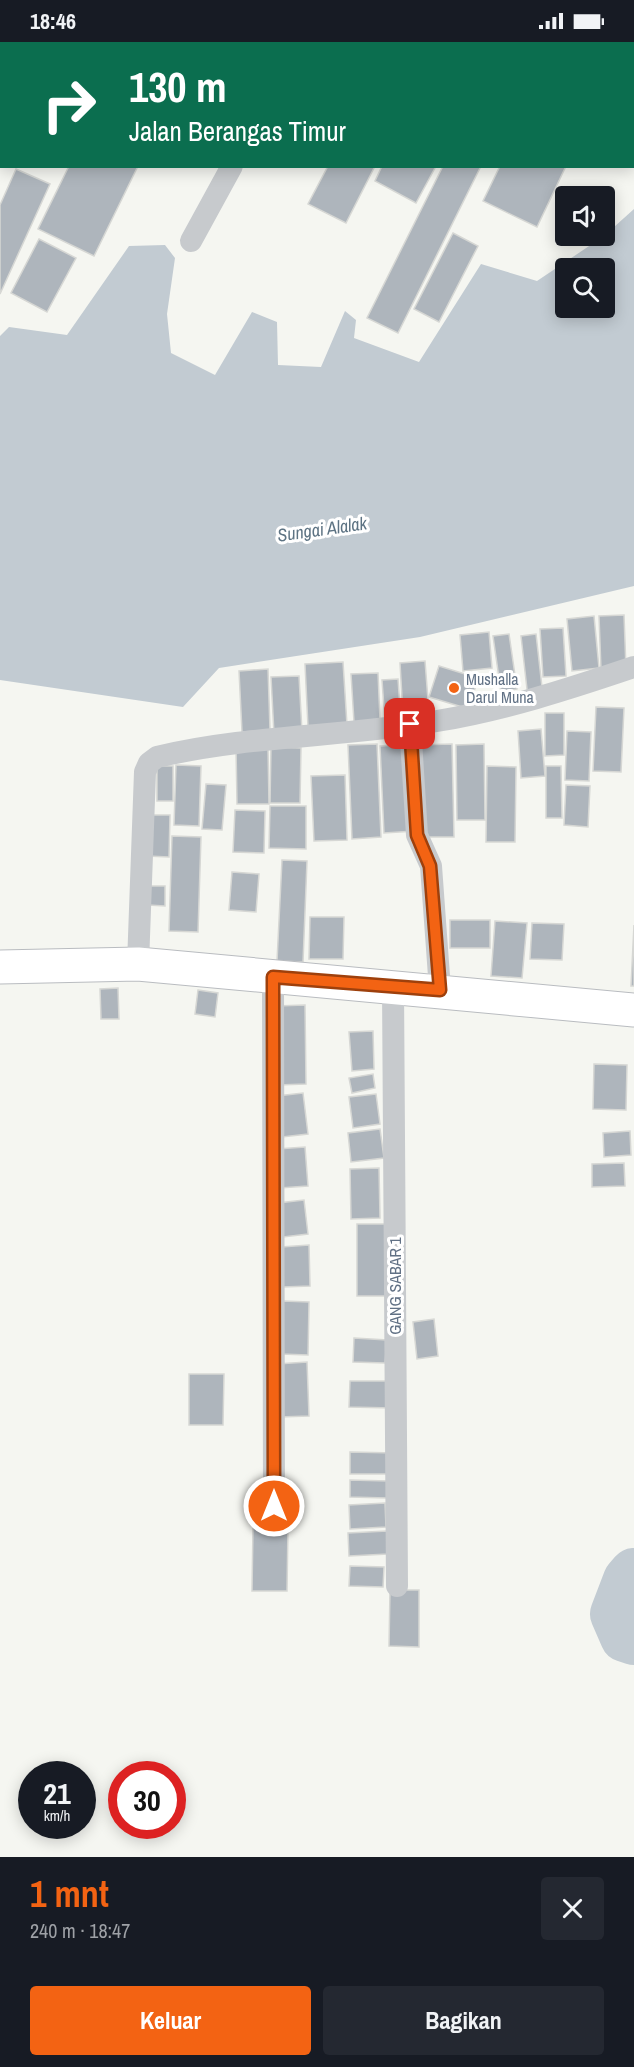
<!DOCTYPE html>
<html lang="id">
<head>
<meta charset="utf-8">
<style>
	:root { --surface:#171b24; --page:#242831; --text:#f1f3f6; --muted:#9ea1a6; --accent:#f36313 }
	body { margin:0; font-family:"Archivo Narrow",sans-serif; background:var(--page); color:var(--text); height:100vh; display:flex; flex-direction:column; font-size:22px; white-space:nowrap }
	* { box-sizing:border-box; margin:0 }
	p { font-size:20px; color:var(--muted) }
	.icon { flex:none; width:33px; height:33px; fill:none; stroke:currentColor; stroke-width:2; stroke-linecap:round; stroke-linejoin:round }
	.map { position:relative; height:1815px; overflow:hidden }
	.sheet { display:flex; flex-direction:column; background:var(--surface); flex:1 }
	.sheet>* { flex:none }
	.top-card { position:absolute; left:0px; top:0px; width:634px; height:126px; box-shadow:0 3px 15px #0003; background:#0b6e4f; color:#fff; overflow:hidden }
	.tools { position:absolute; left:555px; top:144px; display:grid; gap:12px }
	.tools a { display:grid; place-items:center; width:60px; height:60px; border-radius:6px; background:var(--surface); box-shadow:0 3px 15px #0003; font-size:30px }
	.speed { position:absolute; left:18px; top:1719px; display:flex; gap:12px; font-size:30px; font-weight:700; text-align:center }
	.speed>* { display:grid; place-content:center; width:78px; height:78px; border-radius:50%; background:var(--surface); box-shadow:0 3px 15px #0003; line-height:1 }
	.speed small { font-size:15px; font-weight:400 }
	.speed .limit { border:9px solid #d22; background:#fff; color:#111 }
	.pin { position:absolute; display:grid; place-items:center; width:51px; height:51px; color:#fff; margin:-26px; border-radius:12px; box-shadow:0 3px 9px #0006 }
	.me { position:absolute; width:66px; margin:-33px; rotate:0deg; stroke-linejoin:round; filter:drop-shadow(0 0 4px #0008) }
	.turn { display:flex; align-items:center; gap:21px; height:126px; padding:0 30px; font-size:27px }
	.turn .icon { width:78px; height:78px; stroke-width:2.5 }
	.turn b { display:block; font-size:42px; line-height:51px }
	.round { display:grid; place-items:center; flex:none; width:63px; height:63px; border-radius:6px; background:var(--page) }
	.head { display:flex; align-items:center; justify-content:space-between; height:102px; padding:0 30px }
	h1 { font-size:36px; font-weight:700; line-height:45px; color:var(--accent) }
	.button { display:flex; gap:12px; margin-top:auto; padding:12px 30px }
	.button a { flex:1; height:69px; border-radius:6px; background:var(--accent); color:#fff; font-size:24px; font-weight:700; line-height:69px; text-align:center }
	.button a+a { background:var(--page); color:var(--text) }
	.status { display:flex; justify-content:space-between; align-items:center; height:42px; padding:0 30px; background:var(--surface); direction:ltr }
	.status svg { height:16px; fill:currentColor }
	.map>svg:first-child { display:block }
	.water { fill:#c2cbd2; fill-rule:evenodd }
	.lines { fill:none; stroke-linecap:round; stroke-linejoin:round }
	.river { stroke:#c2cbd2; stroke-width:50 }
	.building { fill:#aeb5bc; stroke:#d6d7d4; stroke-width:1.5 }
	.primary-casing { stroke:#b9bcc0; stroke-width:35 }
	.minor { stroke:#c7cacd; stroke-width:22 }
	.primary { stroke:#fff; stroke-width:33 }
	.route-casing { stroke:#9e400c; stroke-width:15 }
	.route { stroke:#f36313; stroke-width:10 }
	.poi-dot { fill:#f36313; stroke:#fff; stroke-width:2 }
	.labels { text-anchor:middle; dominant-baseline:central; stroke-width:6; stroke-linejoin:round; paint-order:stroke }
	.poi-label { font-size:16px; fill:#617185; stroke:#fff; text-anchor:start }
	.street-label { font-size:16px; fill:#617185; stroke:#fff }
	.water-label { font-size:18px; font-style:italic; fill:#5d7383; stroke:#fff }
</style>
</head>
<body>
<div class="status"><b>18:46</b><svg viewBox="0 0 49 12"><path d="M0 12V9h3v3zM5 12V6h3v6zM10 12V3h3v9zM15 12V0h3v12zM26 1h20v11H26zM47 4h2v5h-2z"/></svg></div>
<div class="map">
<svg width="634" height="1815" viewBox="0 0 634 1815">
	<rect width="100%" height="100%" fill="#f5f6f1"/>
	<!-- water -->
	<path class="water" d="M634,167V544L420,595L219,626L183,665L0,638V294L9,285L67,293L129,204L165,203L175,216L167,272L171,311L215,333L252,270L277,280L278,323L321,325L345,269L356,278L354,296L419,320L481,222L537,239L604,194ZM566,226H604V266H566Z"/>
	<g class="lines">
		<!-- river -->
		<path class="river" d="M634,1531L628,1538L615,1572L625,1595L634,1598"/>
	</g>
	<!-- building -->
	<g class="building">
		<path d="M69,124H138L94,214L38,187Z"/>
		<path d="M328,124H375L346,181L308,162Z"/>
		<path d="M382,124H436L416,161L375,139Z"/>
		<path d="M443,124H481L398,291L367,276Z"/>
		<path d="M500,124H566L537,185L483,159Z"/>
		<path d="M16,127L50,142L0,252V163Z"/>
		<path d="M453,191L478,204L439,280L414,267Z"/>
		<path d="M39,197L76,216L47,270L11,251Z"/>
		<path d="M624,573L626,627L601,628L599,574Z"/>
		<path d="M594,574L599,626L572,629L567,577Z"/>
		<path d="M563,586L566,634L543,635L540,587Z"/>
		<path d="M489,590L492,626L463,629L460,593Z"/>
		<path d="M509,592L517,647L501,650L493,594Z"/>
		<path d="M536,592L543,654L528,656L521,594Z"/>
		<path d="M425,619L429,671L403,673L400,621Z"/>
		<path d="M343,620L347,683L308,685L305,622Z"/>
		<path d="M439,624L478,636L469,667L429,655Z"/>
		<path d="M268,627L270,688L242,690L239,629Z"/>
		<path d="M378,631L380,678L354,680L351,632Z"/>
		<path d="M299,634L302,690L274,692L271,635Z"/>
		<path d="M398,637L401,680L385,681L382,638Z"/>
		<path d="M596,665L624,666L621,730L593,729Z"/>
		<path d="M545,671H564V713L545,714Z"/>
		<path d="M541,687L545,734L521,736L518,689Z"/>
		<path d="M567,689L591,690L589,739L565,738Z"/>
		<path d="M377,702L381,795L352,797L348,703Z"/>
		<path d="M412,702L415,789L384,791L380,704Z"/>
		<path d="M452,702L454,795H418L417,703Z"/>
		<path d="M484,702L485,778H457L456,703Z"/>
		<path d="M271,705L301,706L300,761H270Z"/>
		<path d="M236,706H268L269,762H237Z"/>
		<path d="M176,723L201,724L199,784L174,783Z"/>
		<rect x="157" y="724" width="16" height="35"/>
		<path d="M487,724L516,725L515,800H486Z"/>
		<path d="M546,724H561L562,776H546Z"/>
		<path d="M345,733L347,798L314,799L311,734Z"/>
		<path d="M206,742L226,743L222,788L202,787Z"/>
		<path d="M566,743L590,744L588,785L564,783Z"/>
		<path d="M270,764H306V807L269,806Z"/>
		<path d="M235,768L265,769L264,811L233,810Z"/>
		<path d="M148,773H170L169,815L147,814Z"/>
		<path d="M172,794L201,795L198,890L169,889Z"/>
		<path d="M282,818L307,819L303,920L277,919Z"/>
		<path d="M232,830L259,832L256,870L229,868Z"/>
		<path d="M148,844H165V864L148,863Z"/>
		<path d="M310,875H344L343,917H309Z"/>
		<rect x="450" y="878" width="40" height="28"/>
		<path d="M495,879L527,881L522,936L491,934Z"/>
		<path d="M532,881L564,882L562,918L530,917Z"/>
		<path d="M634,883V944H631Z"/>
		<path d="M118,946L119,977H101L100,947Z"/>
		<path d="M198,948L218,951L215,975L195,972Z"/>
		<path d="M305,963L306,1042L277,1043L276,964Z"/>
		<path d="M373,989L374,1027L352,1029L349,990Z"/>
		<path d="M594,1022L627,1023L626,1068L593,1067Z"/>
		<path d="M373,1032L375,1046L352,1051L349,1036Z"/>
		<path d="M303,1051L308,1092L282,1095L277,1054Z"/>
		<path d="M376,1052L380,1082L353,1086L349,1055Z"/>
		<path d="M380,1087L384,1116L351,1120L348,1091Z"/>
		<path d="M630,1089L631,1113L604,1115L603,1091Z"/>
		<path d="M305,1105L308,1144L279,1146L277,1107Z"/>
		<path d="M624,1121L625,1144L592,1145V1122Z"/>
		<path d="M379,1126L380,1176L351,1177L350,1127Z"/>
		<path d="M304,1158L308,1192L283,1195L278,1161Z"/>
		<rect x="357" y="1182" width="29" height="72"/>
		<path d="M309,1203L310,1244L283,1245L281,1205Z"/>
		<path d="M283,1259L309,1260L308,1313L281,1312Z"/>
		<path d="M434,1277L438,1314L417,1317L413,1280Z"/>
		<path d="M354,1296L387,1298L385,1321L353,1320Z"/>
		<path d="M307,1320L309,1374L279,1375L277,1322Z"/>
		<path d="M189,1332H224L223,1383H189Z"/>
		<path d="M350,1339H393L392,1366L349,1365Z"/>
		<path d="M350,1410L395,1411L394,1432H350Z"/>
		<path d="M350,1438L388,1439L387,1456L350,1455Z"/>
		<path d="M385,1461L386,1485L350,1487L349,1463Z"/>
		<path d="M253,1484H288L287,1549H252Z"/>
		<path d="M387,1489L388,1512L349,1514L348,1491Z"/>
		<path d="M350,1524L384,1525L383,1545L349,1544Z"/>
		<path d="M390,1548H419V1605L389,1604Z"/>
	</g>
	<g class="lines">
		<defs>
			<g id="primary">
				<path d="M369,0L373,2"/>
				<path d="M633,86H634"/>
				<path d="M0,925L138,922L634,968"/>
			</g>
		</defs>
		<!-- primary casing -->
		<use href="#primary" class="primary-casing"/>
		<!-- minor -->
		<g class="minor">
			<path d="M301,2V0"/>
			<path d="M416,2L417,0"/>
			<path d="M191,199L232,124"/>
			<path d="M410,682L417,793L431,824L440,948"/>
			<path d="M138,922L145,730L149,721L157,715C249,693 344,695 437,679C504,668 569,647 634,625"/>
			<path d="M273,935L274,1464"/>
			<path d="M393,945L397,1544"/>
		</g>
		<!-- primary -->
		<use href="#primary" class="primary"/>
	</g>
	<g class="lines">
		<defs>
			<path id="route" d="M274,1464L273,935L440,948L430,824L417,793L410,682"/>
		</defs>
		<!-- route casing -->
		<use href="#route" class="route-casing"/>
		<!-- route -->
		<use href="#route" class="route"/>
	</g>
	<!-- markers -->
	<circle class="poi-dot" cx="454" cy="646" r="6"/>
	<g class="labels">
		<!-- poi labels -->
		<g class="poi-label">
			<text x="466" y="637">Mushalla<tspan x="466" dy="18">Darul Muna</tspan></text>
		</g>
		<!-- street labels -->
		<g class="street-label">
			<text transform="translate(395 1244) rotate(-90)">GANG SABAR 1</text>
		</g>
		<!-- water labels -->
		<g class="water-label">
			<text transform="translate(322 487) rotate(-8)">Sungai Alalak</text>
		</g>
	</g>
</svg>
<div class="tools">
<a><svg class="icon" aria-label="sound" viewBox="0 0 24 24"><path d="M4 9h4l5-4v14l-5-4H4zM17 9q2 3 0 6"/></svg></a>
<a><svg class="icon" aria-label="search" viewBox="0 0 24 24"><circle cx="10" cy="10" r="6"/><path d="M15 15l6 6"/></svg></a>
</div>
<div class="speed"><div>21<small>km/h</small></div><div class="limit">30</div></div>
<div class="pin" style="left:410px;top:682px;background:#d93025"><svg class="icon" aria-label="arrive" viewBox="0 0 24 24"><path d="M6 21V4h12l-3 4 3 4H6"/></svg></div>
<svg class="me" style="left:274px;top:1464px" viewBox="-20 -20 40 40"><circle r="17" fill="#f36313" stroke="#fff" stroke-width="3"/><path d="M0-11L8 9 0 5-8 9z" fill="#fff"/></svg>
<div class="top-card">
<div class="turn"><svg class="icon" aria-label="right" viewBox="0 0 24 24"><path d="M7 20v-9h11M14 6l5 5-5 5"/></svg><div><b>130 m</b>Jalan Berangas Timur</div></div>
</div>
</div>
<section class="sheet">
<div class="head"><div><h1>1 mnt</h1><p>240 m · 18:47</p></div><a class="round"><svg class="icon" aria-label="close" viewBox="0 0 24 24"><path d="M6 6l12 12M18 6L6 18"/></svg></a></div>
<div class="button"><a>Keluar</a><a>Bagikan</a></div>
</section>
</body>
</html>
